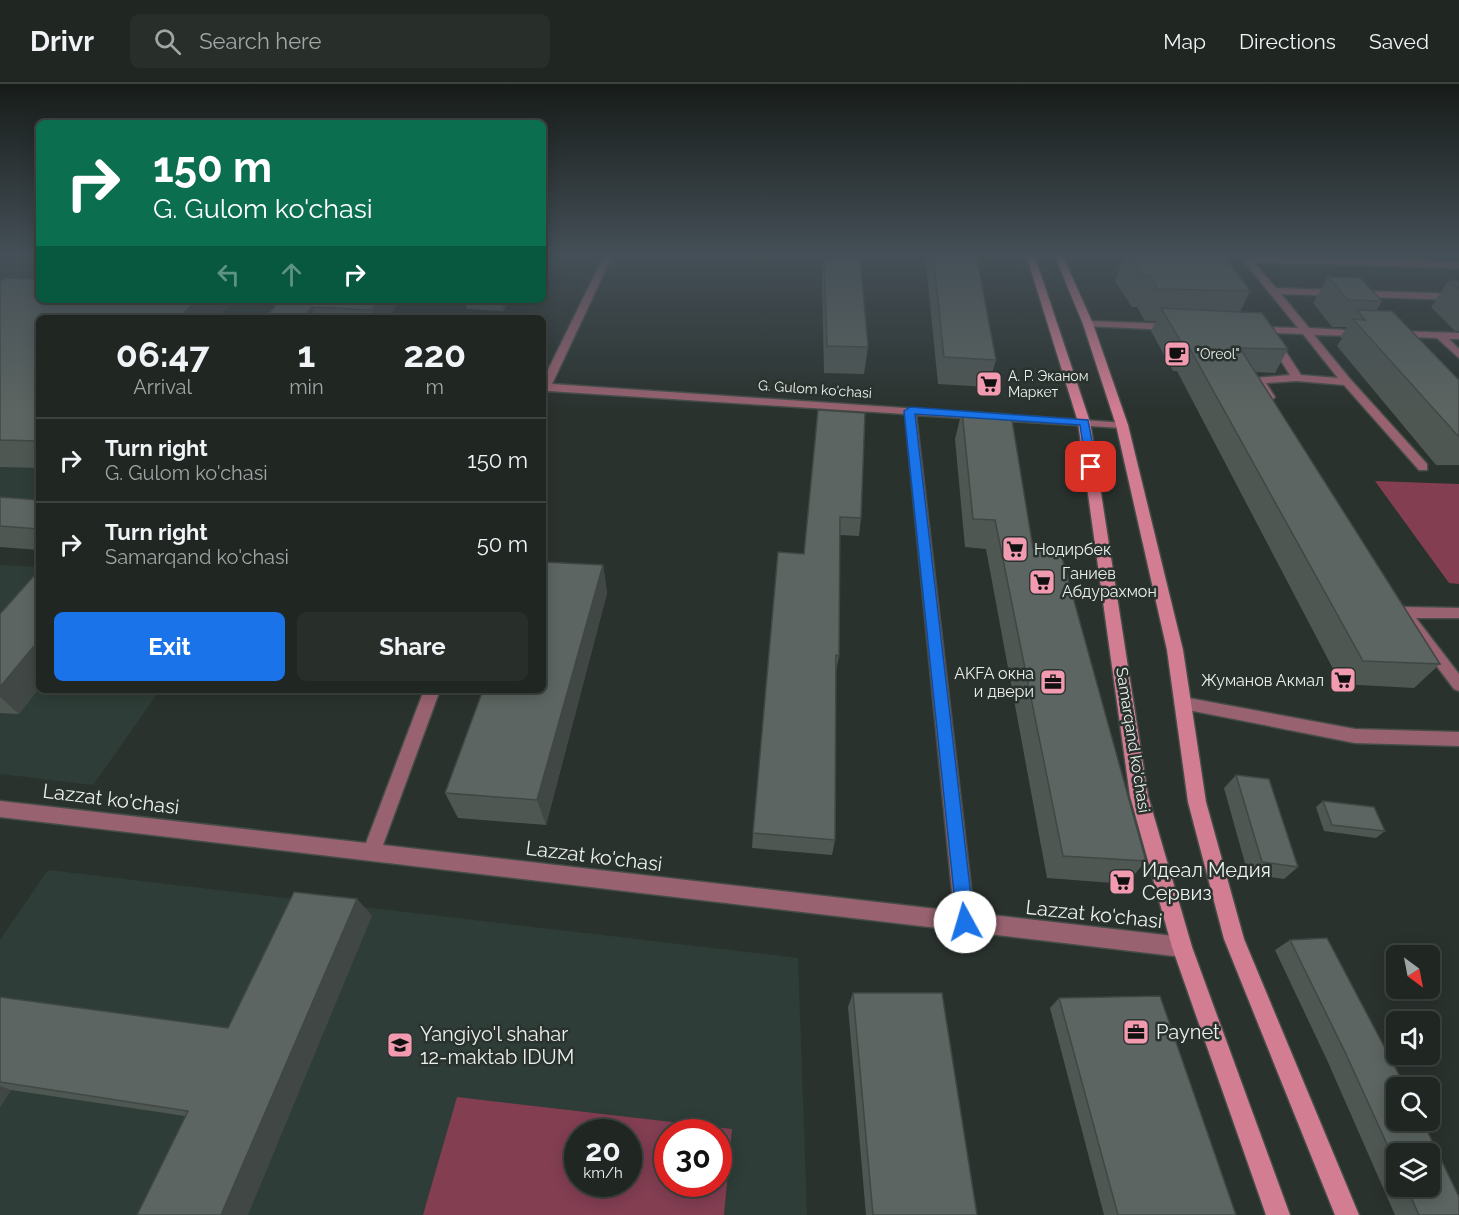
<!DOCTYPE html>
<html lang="en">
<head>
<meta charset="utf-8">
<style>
	:root { --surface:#202622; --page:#282e2a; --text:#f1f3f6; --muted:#a2a5a5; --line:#3d4340; --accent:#1a73e8 }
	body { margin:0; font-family:Raleway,sans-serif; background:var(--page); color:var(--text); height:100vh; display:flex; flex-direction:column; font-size:22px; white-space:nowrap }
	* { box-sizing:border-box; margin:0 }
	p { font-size:20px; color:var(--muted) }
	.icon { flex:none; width:33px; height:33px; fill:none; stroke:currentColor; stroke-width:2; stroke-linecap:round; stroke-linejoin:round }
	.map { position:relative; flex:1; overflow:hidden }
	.sheet { position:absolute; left:36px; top:231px; width:510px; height:378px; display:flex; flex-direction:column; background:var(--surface); border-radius:9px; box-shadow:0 3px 15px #0003,0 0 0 2px var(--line) }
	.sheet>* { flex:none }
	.hud { position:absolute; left:36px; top:36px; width:510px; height:183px; border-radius:9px; box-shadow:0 3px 15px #0003,0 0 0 2px var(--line); background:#0b6e4f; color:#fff; overflow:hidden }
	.needle { width:39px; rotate:148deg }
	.buttons { position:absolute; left:1386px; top:861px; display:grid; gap:12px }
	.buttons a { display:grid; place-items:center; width:54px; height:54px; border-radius:9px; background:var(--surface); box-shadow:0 3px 15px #0003,0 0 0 2px var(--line); font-size:30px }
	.speed { position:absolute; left:564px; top:1035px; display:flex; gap:12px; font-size:30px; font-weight:700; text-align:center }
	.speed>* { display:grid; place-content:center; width:78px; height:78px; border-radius:50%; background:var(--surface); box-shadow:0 3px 15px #0003,0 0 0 2px var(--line); line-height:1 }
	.speed small { font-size:15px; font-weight:400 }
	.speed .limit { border:9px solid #d22; background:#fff; color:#111 }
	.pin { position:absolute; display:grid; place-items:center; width:51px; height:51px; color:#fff; margin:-26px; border-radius:12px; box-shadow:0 3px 9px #0006 }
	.me { position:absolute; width:66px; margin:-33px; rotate:354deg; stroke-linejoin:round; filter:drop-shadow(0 0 4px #0008) }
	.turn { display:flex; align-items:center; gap:21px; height:126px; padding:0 18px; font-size:27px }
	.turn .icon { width:78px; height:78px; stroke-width:2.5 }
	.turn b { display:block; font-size:42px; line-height:51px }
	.lanes { display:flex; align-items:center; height:57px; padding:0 18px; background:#0003; justify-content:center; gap:30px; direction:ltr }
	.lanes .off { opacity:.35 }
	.eta { display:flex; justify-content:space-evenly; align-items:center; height:102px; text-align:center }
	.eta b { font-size:36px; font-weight:700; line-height:42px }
	.primary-button { display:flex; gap:12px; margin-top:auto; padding:12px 18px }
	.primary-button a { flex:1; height:69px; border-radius:9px; background:var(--accent); color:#fff; font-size:24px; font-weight:700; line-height:69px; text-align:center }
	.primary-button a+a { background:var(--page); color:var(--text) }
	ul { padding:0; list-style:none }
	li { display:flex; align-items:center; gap:18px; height:84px; padding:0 18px; border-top:2px solid var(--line) }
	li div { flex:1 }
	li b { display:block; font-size:22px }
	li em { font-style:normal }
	header { display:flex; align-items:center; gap:36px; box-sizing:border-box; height:84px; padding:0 30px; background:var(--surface); border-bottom:2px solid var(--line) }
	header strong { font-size:28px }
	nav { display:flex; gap:33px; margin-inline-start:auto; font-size:21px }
	.search { width:420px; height:54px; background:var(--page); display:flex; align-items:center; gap:15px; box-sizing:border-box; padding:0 21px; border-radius:9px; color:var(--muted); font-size:22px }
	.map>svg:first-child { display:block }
	.built { fill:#2e3d37; fill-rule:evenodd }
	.green { fill:#833e52; fill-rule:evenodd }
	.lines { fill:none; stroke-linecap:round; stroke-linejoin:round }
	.lane-casing { stroke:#454d49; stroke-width:3 }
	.street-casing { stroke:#454d49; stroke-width:3 }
	.secondary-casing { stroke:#454d49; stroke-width:3 }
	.lane { fill:#996270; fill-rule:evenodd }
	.street { fill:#996270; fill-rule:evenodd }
	.secondary { fill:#d37d93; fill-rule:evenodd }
	.wall { fill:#4f5753; fill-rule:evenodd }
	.shaded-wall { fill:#404744 }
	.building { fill:#5c6561; stroke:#404744; stroke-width:1.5 }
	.route { fill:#1a73e8; stroke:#114b97; stroke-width:1.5 }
	.labels { text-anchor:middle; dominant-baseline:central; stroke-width:5; stroke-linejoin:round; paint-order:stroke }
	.far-poi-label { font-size:14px; fill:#ebf0ee; stroke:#2a322e; text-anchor:start }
	.far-street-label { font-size:14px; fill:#ebf0ee; stroke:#2a322e }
	.poi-label { font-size:16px; fill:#ebf0ee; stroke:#2a322e; text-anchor:start }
	.street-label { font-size:16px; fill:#ebf0ee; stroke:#2a322e }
	.near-street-label { font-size:20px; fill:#ebf0ee; stroke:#2a322e }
	.near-poi-label { font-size:20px; fill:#ebf0ee; stroke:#2a322e; text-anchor:start }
</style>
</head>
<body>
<header>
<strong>Drivr</strong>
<div class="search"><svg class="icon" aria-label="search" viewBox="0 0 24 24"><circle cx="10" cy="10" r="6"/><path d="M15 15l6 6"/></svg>Search here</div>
<nav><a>Map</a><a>Directions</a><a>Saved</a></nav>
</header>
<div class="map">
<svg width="1459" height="1131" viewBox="0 0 1459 1131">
	<rect width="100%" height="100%" fill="#2a322e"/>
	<!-- built -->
	<g class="built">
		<path d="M0,170H39V216H350L334,234H39V430L0,429Z"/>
		<path d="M0,481L39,483V606H160L93,701L0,690Z"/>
		<path d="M48,786L798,874L807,1131H0V856ZM578,1048H628V1100H578ZM668,1048H718V1100H668Z"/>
	</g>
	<!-- green -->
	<g class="green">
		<path d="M1375,397L1459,400V500L1449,499Z"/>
		<path d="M457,1013L732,1045L724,1131H423ZM578,1048H628V1100H578ZM668,1048H718V1100H668Z"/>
	</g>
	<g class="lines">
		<defs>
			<g id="lane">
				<path d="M1238,170H1246L1249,172L1459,178V184L1253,178L1276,204L1459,210V216L1281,210L1309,244L1365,247V251L1361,252L1314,251L1351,296L1427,380V386H1419L1344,301L1297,297L1266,299L1275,313L1273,315H1265L1254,296L1255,294L1290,291L1268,256L1269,254H1277L1301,291L1338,294L1303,250L1252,248V244L1256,243L1298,244Z"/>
				<path d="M1088,237L1172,240L1177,243L1172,246L1084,242L1083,240Z"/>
				<path d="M1394,247L1459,249V255H1449L1459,265V274L1437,254L1390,252V248Z"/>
				<path d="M1404,523L1459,524V534H1416L1459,590V607L1454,605L1399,532L1397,528L1399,524Z"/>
			</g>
			<g id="street">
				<path d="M605,170H613L552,300L1126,339L1128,341L1122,344L916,331L974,829L1182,853L1189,856L1192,863L1189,870L1182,873L0,733V717L366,759L424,606H440L383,761L954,827L905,330L549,307L543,310V296Z"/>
				<path d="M1183,613L1355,645L1459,648V662L1355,659L1183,625L1177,624L1175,619L1177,614Z"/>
			</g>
			<g id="secondary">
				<path d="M1026,170H1034L1090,338L1148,712L1192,863L1290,1131H1266L1172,863L1130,712L1078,338Z"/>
				<path d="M1054,170H1062L1093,240L1128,341L1183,566L1206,718L1244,855L1359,1131H1335L1224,855L1188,718L1167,566L1116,341L1083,240Z"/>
			</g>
		</defs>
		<!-- lane casing -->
		<use href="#lane" class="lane-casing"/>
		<!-- street casing -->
		<use href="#street" class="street-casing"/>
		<!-- secondary casing -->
		<use href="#secondary" class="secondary-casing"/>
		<!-- lane -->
		<use href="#lane" class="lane"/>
		<!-- street -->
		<use href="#street" class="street"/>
		<!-- secondary -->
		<use href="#secondary" class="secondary"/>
	</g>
	<!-- wall -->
	<g class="wall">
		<path d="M925,170H976L996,276L988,303L938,300Z"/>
		<path d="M1125,170H1223L1250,207L1240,228L1288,265L1275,289L1255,288L1440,580L1414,604L1341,600L1177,287H1173L1151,247L1156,237H1145L1137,223H1132L1115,197Z"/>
		<path d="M824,173L868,263L864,290L824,289L822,198Z"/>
		<path d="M1328,193L1382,217L1376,227L1459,296V381H1436L1337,262L1342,254L1340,253L1347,243H1332L1313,219Z"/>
		<path d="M1449,196L1459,197V247H1455L1431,223Z"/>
		<path d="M0,198L39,234V384L0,383Z"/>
		<path d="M280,216H401L388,234H265Z"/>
		<path d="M464,216H510L504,227L467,225Z"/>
		<path d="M818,326L861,434L859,452L840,451L839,572L836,588L835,756L832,771L752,764L753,749L804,470Z"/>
		<path d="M962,327L1033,464L1146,777L1126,800L1047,794L986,465L965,463L955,355Z"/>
		<path d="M0,413L39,416V466L0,463Z"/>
		<path d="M603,481L607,509L546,741L458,734L445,709Z"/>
		<path d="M39,486V604L19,630L0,629V530Z"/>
		<path d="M1236,691L1298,783L1284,795L1248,790L1224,704Z"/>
		<path d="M1323,717L1385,747L1376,754L1324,747L1316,723Z"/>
		<path d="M357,815L372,832L185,1032L11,1006L0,1023V913L228,944Z"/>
		<path d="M1290,856L1459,1131H1395L1327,976L1275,866ZM1396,1070L1430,1102H1396Z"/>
		<path d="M853,909L977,1131H866L848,923Z"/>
		<path d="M1059,914L1236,1131H1104L1050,924Z"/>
	</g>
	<!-- shaded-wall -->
	<g class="shaded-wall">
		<path d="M0,170H7L0,175Z"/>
		<path d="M197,216H234L218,234H179Z"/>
		<path d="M379,216H401L388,234H374L372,226Z"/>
		<path d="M501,216H510L504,227Z"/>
		<path d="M312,223L316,234H303Z"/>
		<path d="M603,481L607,509L546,741L537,716Z"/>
		<path d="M39,556V604L19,630L0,613V603Z"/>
		<path d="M357,815L372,832L248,1131H221Z"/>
		<path d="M0,1002L11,1006L0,1023Z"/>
	</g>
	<!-- building -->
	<g class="building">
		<path d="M933,170H976L996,276L944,273Z"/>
		<path d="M1129,170H1223L1250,207L1158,205L1150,191H1144Z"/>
		<path d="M824,173L860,174L868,263L827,262Z"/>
		<path d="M1328,193L1360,194L1382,217L1348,216Z"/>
		<path d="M5,194L39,195V216H197L179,234H39V357L0,356V198Z"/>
		<path d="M1449,196L1459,197V205Z"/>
		<path d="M280,216H379L372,226L312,223L303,234H265Z"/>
		<path d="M1161,224L1262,229L1288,265L1240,264L1440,580L1363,577L1189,263H1184Z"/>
		<path d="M1357,226L1392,227L1459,296V353L1353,235L1365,236Z"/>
		<path d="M818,326L865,329L861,434L840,433L839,572L836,571L835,756L753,749L778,468L804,470Z"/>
		<path d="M962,327L1011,330L1033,464L1060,466L1146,777L1063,772L995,436L973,435Z"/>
		<path d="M0,413L39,416V445L0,442Z"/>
		<path d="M543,478L603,481L537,716L445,709L483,606H543Z"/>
		<path d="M39,486V556L0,603V530Z"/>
		<path d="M1236,691L1269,695L1298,783L1262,778Z"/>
		<path d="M1323,717L1374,723L1385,747L1332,741Z"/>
		<path d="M294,808L357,815L221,1131H137L188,1027L0,998V913L228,944Z"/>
		<path d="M1327,854L1406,1004H1396V1036H1422L1459,1113V1131H1419L1406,1102H1430V1070H1396V1080L1345,968L1290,856Z"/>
		<path d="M853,909H942L977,1131H873Z"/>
		<path d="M1160,912L1236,1131H1118L1059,914Z"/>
	</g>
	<!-- sky -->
	<linearGradient id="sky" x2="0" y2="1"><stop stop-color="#171c19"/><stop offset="0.52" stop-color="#444f57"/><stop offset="1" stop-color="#444f57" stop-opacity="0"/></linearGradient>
	<rect width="1459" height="328" fill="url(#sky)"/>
	<!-- route -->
	<path class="route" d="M910,323L1088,336L1097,383L1091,386L1086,383L1080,341L915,330L974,838L972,844L965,847L959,844L957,838L904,327Z"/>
	<!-- icons -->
	<defs>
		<symbol id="cafe-square" viewBox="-11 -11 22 22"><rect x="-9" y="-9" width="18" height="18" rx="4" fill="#f29ab0" stroke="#2a322e"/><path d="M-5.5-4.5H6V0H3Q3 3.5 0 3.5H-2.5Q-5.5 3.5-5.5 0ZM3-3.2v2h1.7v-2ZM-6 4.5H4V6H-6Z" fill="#111"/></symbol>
		<symbol id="supermarket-square" viewBox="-11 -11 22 22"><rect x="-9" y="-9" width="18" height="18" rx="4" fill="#f29ab0" stroke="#2a322e"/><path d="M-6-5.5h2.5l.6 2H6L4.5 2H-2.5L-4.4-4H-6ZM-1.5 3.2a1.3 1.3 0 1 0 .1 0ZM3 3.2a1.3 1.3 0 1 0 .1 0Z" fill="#111"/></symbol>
		<symbol id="office-square" viewBox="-11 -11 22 22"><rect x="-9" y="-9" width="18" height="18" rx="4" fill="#f29ab0" stroke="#2a322e"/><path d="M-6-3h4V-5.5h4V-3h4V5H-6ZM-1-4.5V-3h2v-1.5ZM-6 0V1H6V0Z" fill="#111"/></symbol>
		<symbol id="school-square" viewBox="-11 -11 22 22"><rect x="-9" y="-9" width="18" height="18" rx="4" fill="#f29ab0" stroke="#2a322e"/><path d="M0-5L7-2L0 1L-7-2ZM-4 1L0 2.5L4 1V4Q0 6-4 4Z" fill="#111"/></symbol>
	</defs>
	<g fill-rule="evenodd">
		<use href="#cafe-square" x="1162" y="255" width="30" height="30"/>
		<use href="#supermarket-square" x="974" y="285" width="30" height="30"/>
		<use href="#supermarket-square" x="1000" y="450" width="30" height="30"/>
		<use href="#supermarket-square" x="1027" y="483" width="30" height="30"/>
		<use href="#supermarket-square" x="1328" y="581" width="30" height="30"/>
		<use href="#office-square" x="1038" y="583" width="30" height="30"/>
		<use href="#supermarket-square" x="1107" y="783" width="30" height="30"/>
		<use href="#office-square" x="1121" y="933" width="30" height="30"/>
		<use href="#school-square" x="385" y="946" width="30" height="30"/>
	</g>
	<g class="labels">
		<!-- far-poi labels -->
		<g class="far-poi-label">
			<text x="1196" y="270">"Oreol"</text>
			<text x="1008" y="292">А. Р. Эканом<tspan x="1008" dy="16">Маркет</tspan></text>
		</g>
		<!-- far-street labels -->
		<g class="far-street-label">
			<text transform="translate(815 305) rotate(4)">G. Gulom ko'chasi</text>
		</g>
		<!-- poi labels -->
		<g class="poi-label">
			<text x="1034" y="465">Нодирбек</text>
			<text x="1062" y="489">Ганиев<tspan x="1062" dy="18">Абдурахмон</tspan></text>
			<text x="1034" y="589" text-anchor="end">AKFA окна<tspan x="1034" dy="18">и двери</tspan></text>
			<text x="1324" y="596" text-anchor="end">Жуманов Акмал</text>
		</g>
		<!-- street labels -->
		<g class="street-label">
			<text transform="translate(1133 656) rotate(81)">Samarqand ko'chasi</text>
		</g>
		<!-- near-street labels -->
		<g class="near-street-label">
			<text transform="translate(111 715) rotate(7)">Lazzat ko'chasi</text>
			<text transform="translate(594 772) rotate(7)">Lazzat ko'chasi</text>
			<text transform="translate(1094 830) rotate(6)">Lazzat ko'chasi</text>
		</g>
		<!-- near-poi labels -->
		<g class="near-poi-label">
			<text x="1142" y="786">Идеал Медия<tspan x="1142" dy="23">Сервиз</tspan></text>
			<text x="1156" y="948">Paynet</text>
			<text x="420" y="950">Yangiyo'l shahar<tspan x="420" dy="23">12-maktab IDUM</tspan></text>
		</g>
	</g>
</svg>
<div class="buttons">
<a><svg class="needle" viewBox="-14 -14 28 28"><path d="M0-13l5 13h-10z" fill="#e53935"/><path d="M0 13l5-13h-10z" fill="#a2a5a5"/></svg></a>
<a><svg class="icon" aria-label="sound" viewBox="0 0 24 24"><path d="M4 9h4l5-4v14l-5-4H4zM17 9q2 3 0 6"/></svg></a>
<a><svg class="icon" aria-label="search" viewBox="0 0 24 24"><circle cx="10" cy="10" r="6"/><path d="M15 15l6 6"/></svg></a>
<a><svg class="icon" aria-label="layers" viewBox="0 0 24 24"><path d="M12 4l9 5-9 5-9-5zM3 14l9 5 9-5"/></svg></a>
</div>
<div class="speed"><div>20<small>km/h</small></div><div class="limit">30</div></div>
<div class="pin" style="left:1091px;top:383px;background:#d93025"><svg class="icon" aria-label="arrive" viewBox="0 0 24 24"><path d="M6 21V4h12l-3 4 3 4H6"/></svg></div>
<svg class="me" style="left:965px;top:838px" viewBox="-20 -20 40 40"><circle r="19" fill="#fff"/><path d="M0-13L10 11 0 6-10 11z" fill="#1a73e8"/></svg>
<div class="hud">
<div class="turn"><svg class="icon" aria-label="right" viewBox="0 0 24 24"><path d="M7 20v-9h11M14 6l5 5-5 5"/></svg><div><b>150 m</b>G. Gulom ko'chasi</div></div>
<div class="lanes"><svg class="icon off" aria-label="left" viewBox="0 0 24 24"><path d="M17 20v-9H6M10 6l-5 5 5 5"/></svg><svg class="icon off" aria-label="ahead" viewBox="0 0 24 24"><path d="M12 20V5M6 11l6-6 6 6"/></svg><svg class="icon" aria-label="right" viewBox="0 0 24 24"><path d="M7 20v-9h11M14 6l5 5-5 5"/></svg></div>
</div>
<section class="sheet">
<div class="eta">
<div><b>06:47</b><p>Arrival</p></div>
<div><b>1</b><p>min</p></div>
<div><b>220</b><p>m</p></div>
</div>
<ul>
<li><svg class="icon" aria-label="right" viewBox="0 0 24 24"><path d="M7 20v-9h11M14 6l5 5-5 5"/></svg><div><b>Turn right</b><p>G. Gulom ko'chasi</p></div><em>150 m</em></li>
<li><svg class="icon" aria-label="right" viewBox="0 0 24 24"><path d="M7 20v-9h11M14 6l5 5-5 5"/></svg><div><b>Turn right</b><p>Samarqand ko'chasi</p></div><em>50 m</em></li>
</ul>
<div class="primary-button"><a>Exit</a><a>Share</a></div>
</section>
</div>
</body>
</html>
